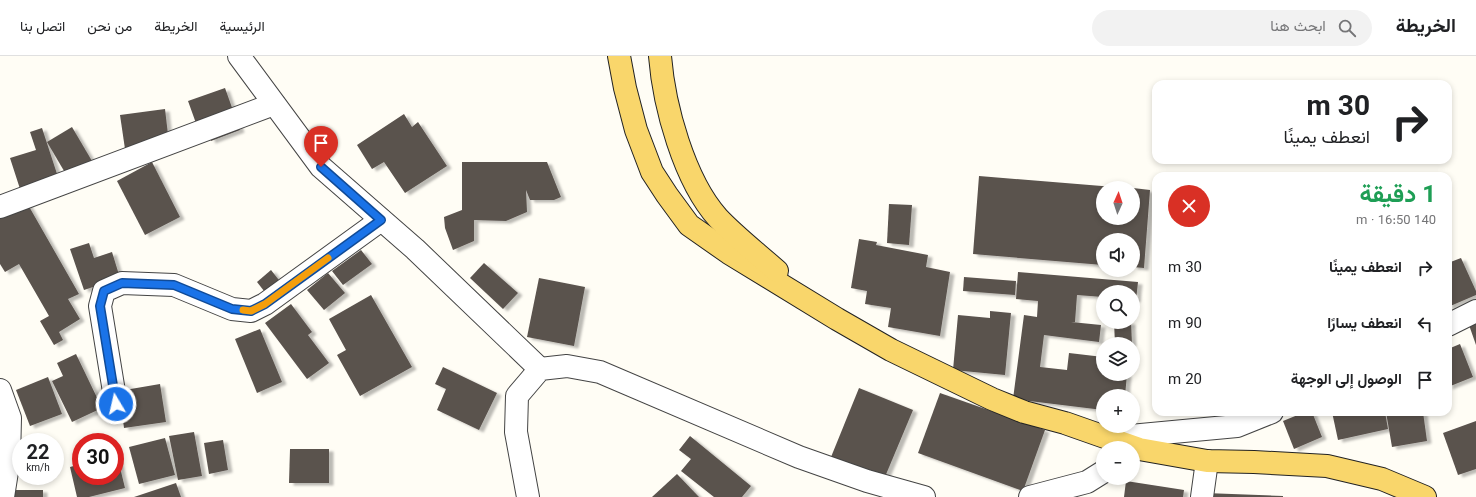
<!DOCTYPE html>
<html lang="ar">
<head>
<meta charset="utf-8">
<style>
	:root { --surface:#fff; --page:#f2f2f2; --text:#202124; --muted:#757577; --line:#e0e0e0 }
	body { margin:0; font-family:Georgia,Vazirmatn,serif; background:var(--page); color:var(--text); direction:rtl; height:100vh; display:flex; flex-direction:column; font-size:15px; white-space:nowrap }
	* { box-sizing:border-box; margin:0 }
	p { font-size:13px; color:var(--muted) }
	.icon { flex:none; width:22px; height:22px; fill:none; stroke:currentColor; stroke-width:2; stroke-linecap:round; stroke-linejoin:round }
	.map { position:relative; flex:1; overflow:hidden; direction:ltr }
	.side { position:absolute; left:1152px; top:116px; width:300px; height:244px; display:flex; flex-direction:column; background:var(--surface); border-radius:12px; box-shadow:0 2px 6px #0003; direction:rtl }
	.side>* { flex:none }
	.hud { position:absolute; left:1152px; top:24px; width:300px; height:84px; border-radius:12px; box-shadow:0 2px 6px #0003; direction:rtl; background:#fff; color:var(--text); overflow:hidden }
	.needle { width:26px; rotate:3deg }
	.controls { position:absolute; left:1096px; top:125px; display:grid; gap:8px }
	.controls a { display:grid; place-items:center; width:44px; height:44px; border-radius:50%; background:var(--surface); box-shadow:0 2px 6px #0003; font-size:20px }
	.speed { position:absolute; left:12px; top:377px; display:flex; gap:8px; font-size:20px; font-weight:700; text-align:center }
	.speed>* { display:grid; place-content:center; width:52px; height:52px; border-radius:50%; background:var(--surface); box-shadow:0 2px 6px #0003; line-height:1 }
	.speed small { font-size:10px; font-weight:400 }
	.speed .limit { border:6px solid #d22; background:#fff; color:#111 }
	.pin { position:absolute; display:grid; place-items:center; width:34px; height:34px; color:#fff; margin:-41px -17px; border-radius:50% 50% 50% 0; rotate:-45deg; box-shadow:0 0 4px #0007 }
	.pin .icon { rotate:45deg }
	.me { position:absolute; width:44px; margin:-22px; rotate:351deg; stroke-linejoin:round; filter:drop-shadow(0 0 3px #0008) }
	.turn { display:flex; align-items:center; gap:14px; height:84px; padding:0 16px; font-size:18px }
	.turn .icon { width:52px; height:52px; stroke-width:2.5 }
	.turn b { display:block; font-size:28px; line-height:34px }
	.round { display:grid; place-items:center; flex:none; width:42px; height:42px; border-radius:21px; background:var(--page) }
	.head { display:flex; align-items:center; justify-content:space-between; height:68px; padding:0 16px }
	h1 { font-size:24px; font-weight:700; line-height:30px; color:#1e9e55 }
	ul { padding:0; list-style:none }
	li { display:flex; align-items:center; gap:12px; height:56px; padding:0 16px }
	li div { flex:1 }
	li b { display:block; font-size:15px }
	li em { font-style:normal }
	header { display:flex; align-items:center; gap:24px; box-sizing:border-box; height:56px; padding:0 20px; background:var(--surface); border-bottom:1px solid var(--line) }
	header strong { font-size:19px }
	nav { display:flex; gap:22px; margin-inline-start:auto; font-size:14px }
	.search { width:280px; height:36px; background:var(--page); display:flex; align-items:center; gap:10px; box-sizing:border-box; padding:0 14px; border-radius:22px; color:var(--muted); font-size:15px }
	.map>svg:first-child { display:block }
	.building { fill:#5a524d; filter:url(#shadow) }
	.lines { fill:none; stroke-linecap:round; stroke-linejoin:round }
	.minor-casing { stroke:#444; stroke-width:24 }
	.major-casing { stroke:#222; stroke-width:24 }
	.minor { stroke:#fff; stroke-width:22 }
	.major { stroke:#f9d66b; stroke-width:22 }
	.route-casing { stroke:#114b97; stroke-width:10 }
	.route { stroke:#1a73e8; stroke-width:7 }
	.slow { stroke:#f59e0b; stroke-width:7 }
</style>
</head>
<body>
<header>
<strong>الخريطة</strong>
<div class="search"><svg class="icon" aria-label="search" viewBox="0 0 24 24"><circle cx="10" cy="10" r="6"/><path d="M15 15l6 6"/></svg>ابحث هنا</div>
<nav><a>الرئيسية</a><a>الخريطة</a><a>من نحن</a><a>اتصل بنا</a></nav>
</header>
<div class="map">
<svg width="1476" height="441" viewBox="0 0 1476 441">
	<defs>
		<filter id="shadow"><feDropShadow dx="4.5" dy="2.5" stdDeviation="1" flood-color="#0004"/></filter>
	</defs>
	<rect width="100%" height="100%" fill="#fffdf5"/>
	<!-- building -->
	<g class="building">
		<path d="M225,32L240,74L211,85L205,67L197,70L188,45Z"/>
		<path d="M165,53L169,87L125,93L120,59Z"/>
		<path d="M404,58L412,71L418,66L447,110L405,137L384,106L372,113L357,89Z"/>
		<path d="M72,71L92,105L67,120L47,86Z"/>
		<path d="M42,72L59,124L21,136L10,102L36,94L30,76Z"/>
		<path d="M152,106L180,161L145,179L117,125Z"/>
		<path d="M462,106H547L561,141L554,144H530L526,134L527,156L506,165L474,164V185L453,194L445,172L444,161L462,154Z"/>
		<path d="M979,120L1114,131L1113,132H1103V162H1133V132L1150,134L1144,212L1133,211V184H1103V209L973,198Z"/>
		<path d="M27,147L79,238L68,243L80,263L59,276L63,284L54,289L40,265L49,260L19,208L5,216L0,208V162Z"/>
		<path d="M889,148L912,149L909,189L887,187Z"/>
		<path d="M859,183L877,186L876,189L928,199L926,211L950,216L940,280L888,271L891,252L865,248L867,235L851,232Z"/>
		<path d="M89,187L94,202L112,196L120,222L84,234L70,193Z"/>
		<path d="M361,194L372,208L343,229L332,215Z"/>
		<path d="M1461,202L1476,235V239L1448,251V207Z"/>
		<path d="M484,207L518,237L503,253L470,222Z"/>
		<path d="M271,214L282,228L268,240L257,226Z"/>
		<path d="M1018,216L1138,226L1136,244H1133V236H1103V241L1077,239L1075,266H1071L1101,269L1099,286L1044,279L1040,311L1067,314L1069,297L1103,301V318H1127L1125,340H1103V354L1013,343L1024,259L1037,261L1038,245L1016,243Z"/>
		<path d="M328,217L345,237L324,254L307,234Z"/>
		<path d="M964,221L1016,225L1015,239L963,235Z"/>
		<path d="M539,222L585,231L574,290L527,281Z"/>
		<path d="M371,239L412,311L360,340L337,299L346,294L329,263Z"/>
		<path d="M291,248L312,276L308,279L329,307L307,323L265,267Z"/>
		<path d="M990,255L1011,257L1005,319L953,314L958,259L990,262Z"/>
		<path d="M1114,266H1131L1132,288H1115Z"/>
		<path d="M1476,267V289L1469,269Z"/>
		<path d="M260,273L282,326L257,337L235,283Z"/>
		<path d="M1460,288L1473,321L1448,331V293Z"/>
		<path d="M76,298L102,352L72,366L52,325L63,320L57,307Z"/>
		<path d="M443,311L497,337L479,374L437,354L446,333L435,328Z"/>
		<path d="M48,321L62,358L30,370L16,334Z"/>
		<path d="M160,328L166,366L124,372L119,335Z"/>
		<path d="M859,332L913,354L882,428L829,406Z"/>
		<path d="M940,337L1045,374L1023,435L918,397Z"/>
		<path d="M1305,356H1312L1322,381L1294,393L1283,365Z"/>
		<path d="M1332,356H1385L1388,373L1338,384Z"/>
		<path d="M1386,356H1423L1427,385L1392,391Z"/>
		<path d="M1476,365V413L1458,419L1443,377Z"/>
		<path d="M194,376L202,420L178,424L169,380Z"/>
		<path d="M690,380L751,430L742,441H714L681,415L691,403L679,394Z"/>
		<path d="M165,382L175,419L139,428L129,391Z"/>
		<path d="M223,384L228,414L209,418L204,387Z"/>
		<path d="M290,393H329V427H289Z"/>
		<path d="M117,399L125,432L89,441H77L70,411L81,408V420H115V400Z"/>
		<path d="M677,418L699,441H652Z"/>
		<path d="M1126,425L1184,434L1183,441H1124Z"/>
		<path d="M176,427L181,441H134Z"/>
		<rect x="12" y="434" width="31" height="7"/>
		<path d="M1205,437L1283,440V441H1205Z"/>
	</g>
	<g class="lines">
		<defs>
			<g id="minor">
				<path d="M239,0L321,111L415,193L540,313"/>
				<path d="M0,151L274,48"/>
				<path d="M1448,269L1476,255"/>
				<path d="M0,334L10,362L9,403L3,441"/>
				<path d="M116,348L100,250L104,235L122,227L174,229L232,253L251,255L265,248L381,164"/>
				<path d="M1109,382L1237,370L1272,356"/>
				<path d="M528,441L516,376L517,340L540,313L567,310L600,316L799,401L867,425L924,441"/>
				<path d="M1030,441L1087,426L1103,416"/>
				<path d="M1202,441L1207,405"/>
			</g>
			<g id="major">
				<path d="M619,0L625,32L636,74L652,116L667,139L689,169L729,197L837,263L891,294L992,343L1024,356L1065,367L1139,393L1207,405L1254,406L1327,410L1382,423L1425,441"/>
				<path d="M660,0C664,50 684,124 718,162C736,181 758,198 777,215"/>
			</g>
		</defs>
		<!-- minor casing -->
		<use href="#minor" class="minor-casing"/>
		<!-- major casing -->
		<use href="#major" class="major-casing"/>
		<!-- minor -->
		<use href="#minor" class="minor"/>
		<!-- major -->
		<use href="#major" class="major"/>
	</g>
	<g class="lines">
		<defs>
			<path id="route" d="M116,348L100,250L104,235L122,227L174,229L232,253L251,255L265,248L381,164L321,111"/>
		</defs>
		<!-- route casing -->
		<use href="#route" class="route-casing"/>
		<!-- route -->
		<use href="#route" class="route"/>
		<!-- slow -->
		<path class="slow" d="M243,254L251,255L265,248L328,202"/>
	</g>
</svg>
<div class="controls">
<a><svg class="needle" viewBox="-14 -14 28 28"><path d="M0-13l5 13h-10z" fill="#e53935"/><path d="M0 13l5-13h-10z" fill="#757577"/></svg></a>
<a><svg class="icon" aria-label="sound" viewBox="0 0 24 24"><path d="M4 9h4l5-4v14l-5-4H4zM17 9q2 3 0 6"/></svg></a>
<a><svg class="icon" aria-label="search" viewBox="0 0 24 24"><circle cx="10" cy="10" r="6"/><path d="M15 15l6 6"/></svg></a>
<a><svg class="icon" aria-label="layers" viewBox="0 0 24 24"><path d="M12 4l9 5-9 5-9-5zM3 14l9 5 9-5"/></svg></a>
<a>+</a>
<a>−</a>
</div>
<div class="speed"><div>22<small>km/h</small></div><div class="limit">30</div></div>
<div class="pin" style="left:321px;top:111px;background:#d93025"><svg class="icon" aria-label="arrive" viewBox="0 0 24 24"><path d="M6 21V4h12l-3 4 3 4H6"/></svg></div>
<svg class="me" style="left:116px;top:348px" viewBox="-20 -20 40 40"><circle r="17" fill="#1a73e8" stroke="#fff" stroke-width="3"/><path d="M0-11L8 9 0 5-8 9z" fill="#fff"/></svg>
<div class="hud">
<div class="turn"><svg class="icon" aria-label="right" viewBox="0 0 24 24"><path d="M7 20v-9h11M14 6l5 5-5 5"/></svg><div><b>30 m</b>انعطف يمينًا</div></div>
</div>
<section class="side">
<div class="head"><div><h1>1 دقيقة</h1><p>140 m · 16:50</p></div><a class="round" style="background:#d93025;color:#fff"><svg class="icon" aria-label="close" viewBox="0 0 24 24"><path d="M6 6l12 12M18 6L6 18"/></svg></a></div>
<ul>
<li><svg class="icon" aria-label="right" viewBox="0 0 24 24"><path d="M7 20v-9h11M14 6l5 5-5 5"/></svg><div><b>انعطف يمينًا</b></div><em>30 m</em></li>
<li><svg class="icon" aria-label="left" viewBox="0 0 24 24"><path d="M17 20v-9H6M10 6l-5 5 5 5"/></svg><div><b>انعطف يسارًا</b></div><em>90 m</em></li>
<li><svg class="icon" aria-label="arrive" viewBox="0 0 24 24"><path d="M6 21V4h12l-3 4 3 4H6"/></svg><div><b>الوصول إلى الوجهة</b></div><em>20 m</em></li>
</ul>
</section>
</div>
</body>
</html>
